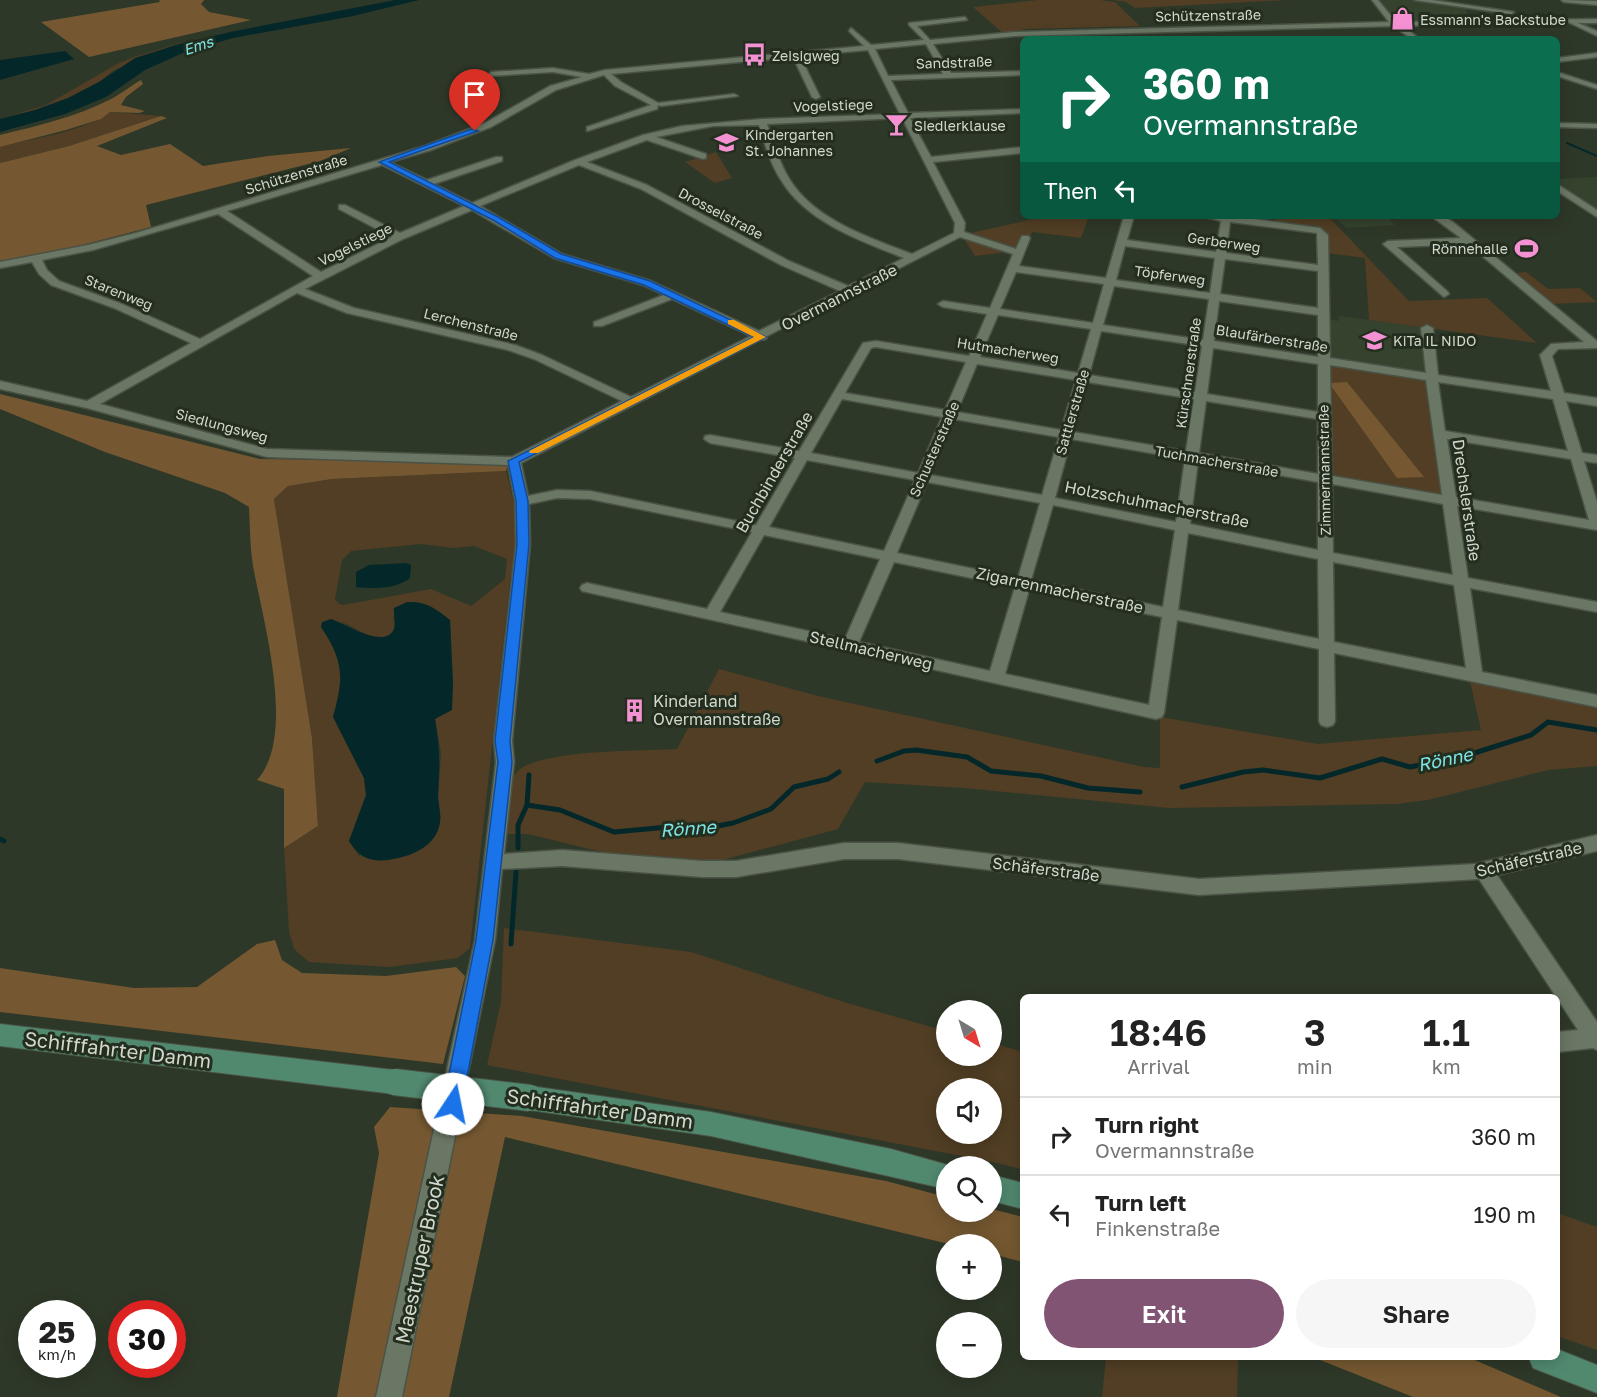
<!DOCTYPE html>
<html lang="en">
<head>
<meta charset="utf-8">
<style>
	:root { --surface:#fff; --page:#f6f6f6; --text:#222; --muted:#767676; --line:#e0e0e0; --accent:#805472 }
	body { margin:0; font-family:"Golos Text",sans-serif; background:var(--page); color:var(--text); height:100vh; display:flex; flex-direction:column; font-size:22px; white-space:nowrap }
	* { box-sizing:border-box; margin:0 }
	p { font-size:20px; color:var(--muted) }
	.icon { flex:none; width:33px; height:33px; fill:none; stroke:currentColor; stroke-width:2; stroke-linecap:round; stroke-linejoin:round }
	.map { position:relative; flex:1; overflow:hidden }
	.details { position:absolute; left:1020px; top:994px; width:540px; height:366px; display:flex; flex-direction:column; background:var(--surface); border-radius:9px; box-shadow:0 3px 15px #0003 }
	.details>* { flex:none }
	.top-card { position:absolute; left:1020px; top:36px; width:540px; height:183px; border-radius:9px; box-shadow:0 3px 15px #0003; background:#0b6e4f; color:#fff; overflow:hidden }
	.needle { width:39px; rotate:142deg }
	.controls { position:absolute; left:936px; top:1000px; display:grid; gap:12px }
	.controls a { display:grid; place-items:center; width:66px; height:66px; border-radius:50%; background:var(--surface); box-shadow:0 3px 15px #0003; font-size:30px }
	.speed { position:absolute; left:18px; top:1300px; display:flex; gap:12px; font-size:30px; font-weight:700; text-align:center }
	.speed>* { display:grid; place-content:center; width:78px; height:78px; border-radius:50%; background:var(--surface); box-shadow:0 3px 15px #0003; line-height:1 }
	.speed small { font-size:15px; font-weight:400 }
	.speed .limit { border:9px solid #d22; background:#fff; color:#111 }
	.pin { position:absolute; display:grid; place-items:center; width:51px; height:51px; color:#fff; margin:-62px -26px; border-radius:50% 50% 50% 0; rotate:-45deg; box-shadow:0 0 6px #0007 }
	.pin .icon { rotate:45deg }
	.me { position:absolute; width:66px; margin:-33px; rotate:11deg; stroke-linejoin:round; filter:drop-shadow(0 0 4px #0008) }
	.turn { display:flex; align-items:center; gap:21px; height:126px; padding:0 24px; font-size:27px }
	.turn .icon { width:78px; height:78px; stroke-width:2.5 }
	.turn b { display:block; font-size:42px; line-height:51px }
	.then { display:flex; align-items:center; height:57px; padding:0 24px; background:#0003; gap:12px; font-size:22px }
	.eta { display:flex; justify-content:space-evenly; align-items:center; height:102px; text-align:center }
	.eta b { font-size:36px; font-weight:600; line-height:42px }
	.primary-button { display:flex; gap:12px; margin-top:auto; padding:12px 24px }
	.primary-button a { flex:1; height:69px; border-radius:36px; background:var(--accent); color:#fff; font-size:24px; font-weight:600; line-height:69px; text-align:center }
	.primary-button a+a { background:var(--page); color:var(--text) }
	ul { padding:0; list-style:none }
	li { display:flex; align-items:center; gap:18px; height:78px; padding:0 24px; border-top:2px solid var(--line) }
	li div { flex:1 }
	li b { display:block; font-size:22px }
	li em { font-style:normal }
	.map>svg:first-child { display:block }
	.built { fill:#35432e }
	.green { fill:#513e24; fill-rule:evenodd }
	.forest { fill:#755831 }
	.water { fill:#042829 }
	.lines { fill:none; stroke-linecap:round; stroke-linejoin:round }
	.stream-far1 { stroke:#042829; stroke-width:2 }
	.stream { stroke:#042829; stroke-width:5 }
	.minor-casing { stroke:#4a5346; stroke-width:3 }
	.primary-casing { stroke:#4a5346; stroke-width:2 }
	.minor { fill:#6b7765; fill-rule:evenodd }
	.primary { fill:#51896f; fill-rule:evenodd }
	.primary-bridge-casing { stroke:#4a5346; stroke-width:28; stroke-linecap:butt }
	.primary-bridge { stroke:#51896f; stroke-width:26 }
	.route { fill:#1a73e8; stroke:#114b97; stroke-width:1.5 }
	.slow { fill:#f59e0b }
	.labels { text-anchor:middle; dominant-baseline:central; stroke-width:6; stroke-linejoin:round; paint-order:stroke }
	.far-street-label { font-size:14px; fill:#d1d8ce; stroke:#242e1f }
	.far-poi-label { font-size:14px; fill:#d1d8ce; stroke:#242e1f; text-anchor:start }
	.far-water-label { font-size:15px; font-style:italic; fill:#7ee5e7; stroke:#242e1f }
	.street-label { font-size:16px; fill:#d1d8ce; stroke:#242e1f }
	.poi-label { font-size:16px; fill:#d1d8ce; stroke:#242e1f; text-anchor:start }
	.water-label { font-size:18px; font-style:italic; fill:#7ee5e7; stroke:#242e1f }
	.near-street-label { font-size:20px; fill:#d1d8ce; stroke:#242e1f }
</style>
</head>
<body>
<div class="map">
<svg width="1597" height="1397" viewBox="0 0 1597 1397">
	<rect width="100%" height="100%" fill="#2e3828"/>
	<!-- built -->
	<g class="built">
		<path d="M1378,0H1409L1466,9L1467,16H1446L1450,21L1395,23Z"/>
		<path d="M1597,177V211L1557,184V179Z"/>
		<path d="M1333,216H1386L1395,225L1347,228Z"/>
		<path d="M1339,316L1421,327L1426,370L1419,372L1333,358L1330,355L1328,319L1339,321Z"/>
	</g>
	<!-- green -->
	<g class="green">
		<path d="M1038,0H1100L1115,2L1140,26L1026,29L1004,34L973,7Z"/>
		<path d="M1113,0H1287L1135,8L1126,2Z"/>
		<path d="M180,43H186L114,70L99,82L68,98L35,110L0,119L46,105L117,64L134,57Z"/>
		<path d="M110,112L161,116L69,146L0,163V147C33,138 83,132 110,112Z"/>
		<path d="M716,152L732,178L715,183L685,162Z"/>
		<path d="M1047,216H1089L1081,238L1032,232L1030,237H1023L1017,250L971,233Z"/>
		<path d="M1276,216H1328L1409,301L1487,298L1537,343L1369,320L1365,258L1327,253L1326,232L1320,229L1275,223Z"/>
		<path d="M963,237L1008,252L975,256Z"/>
		<path d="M1526,272L1548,289L1580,288L1597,302L1553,304L1517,273Z"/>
		<path d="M1338,365L1424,380L1428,384L1443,494L1440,496L1345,480L1336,476L1331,471L1329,370L1331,366Z"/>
		<path d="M506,471C517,511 521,539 510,580L470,948L458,958L389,967L309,962L294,949L289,931L284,848L318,826L312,738L274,499L288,486L332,479ZM421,544L453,548L474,546L507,559L505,579L471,606L431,589L343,605L339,604L335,599L342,560L351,551ZM393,617L450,620L453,684L435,719L441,753L438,798L441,819L359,856L349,841L366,795L364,778L333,717C344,678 344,661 321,627C326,625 335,622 340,622C355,624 374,647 390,634C396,629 395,624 393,617Z"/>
		<path d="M719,669L818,696L1144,767L1160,768V717L1318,744L1481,730L1470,681L1597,706V766L1548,770L1428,800L1396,804L1169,808L964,788L865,782L838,829L715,862L606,853L528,834H508C509,821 508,783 515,774C532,749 644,751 677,749Z"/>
		<path d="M504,928L691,952L847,1003L946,1031V1056H992V1043L1023,1052V1170L998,1163L487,1065L501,1002ZM946,1089H992V1134H946Z"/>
		<path d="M1557,1213L1597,1227V1350L1557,1336Z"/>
		<path d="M1106,1358H1238L1237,1397H1102Z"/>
	</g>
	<!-- forest -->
	<g class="forest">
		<path d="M159,0H204L201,4L209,12L251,20L89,57L41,22L160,2Z"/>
		<path d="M141,80L143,84L126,97L121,105L145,111L139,113L110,112L101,119L66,130L0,147V135C37,126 75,117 109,100C120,95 130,86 141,80Z"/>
		<path d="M161,116L167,118L97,146L121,155L170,144L203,166L268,156L351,148L320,161L146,205L151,227L67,249L0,261V163L69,146Z"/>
		<path d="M1347,382L1424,477L1397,478L1329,383Z"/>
		<path d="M0,394L260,459L509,462L506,471L332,479L288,486L274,499L312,738L318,826L284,848V789L257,780C297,736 263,621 253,566C250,547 250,527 249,507L225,493L105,452L0,409Z"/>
		<path d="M275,940L282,960L302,973L386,976L456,967L465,976L443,1064L0,1012V968L134,988L197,987L257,944Z"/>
		<path d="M390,1107L522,1116L886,1181L946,1197V1212H992V1209L1023,1217V1262L992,1254V1245H953L505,1137L449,1397H337L379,1153L374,1127Z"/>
		<path d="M1315,1358H1470L1561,1397H1413Z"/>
	</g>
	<!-- water -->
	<g class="water">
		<path d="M395,0H419L353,16L233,38L185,52L145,70L106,97L65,114L0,132V119L35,110L68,98L99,82L135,58L179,44L235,31Z"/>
		<path d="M65,51L74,59L0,80V60Z"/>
		<path d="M406,563L411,565L410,578C397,589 373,589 356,587V572L369,565Z"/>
		<path d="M407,602C426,601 435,608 450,620L453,684L452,710L435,719C440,748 440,765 438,794C438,803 441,812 440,822C437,847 410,857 388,860C369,862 359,857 349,841L366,795L364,778L333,717C344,678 344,661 321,627L322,622L331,619C345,624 383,648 393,631C397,625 393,615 394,608Z"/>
	</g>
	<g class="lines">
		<!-- stream-far1 -->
		<path class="stream-far1" d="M1567,143L1597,156"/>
		<!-- stream -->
		<g class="stream">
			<path d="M877,761L904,751L916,750L967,757L991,771L1041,776L1088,788L1140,792"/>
			<path d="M1182,787L1243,772L1263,770L1320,778L1382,759L1410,767L1465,756L1531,735L1548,722L1597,730"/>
			<path d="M527,805L560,810L614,832L679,826L707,828L733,823L771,809L794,787L828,779L839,772"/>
			<path d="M0,839L4,841"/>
			<path d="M518,848V825L527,805L529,775"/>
			<path d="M511,944L516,872"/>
		</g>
		<defs>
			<g id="minor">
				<path d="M1372,0H1378L1396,22L1597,19V23H1578L1597,31V36L1568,22H1550L1402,26L1420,39H1412L1393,26L1015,36L933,44L951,73L1023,71V75L891,80L908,113L1023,109V113L910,118L931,157L1023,147V153L933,162L965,223L964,232L1016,249L1022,236H1028L1030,238L1019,266L1106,278L1124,216H1134L1127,240L1216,252L1221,221L1202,216H1231L1320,228L1328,235L1330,358L1426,373L1421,328L1427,325L1433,328L1438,375L1551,391L1540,355L1551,344L1584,342L1468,244L1397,247L1448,292L1449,294L1444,297L1383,244L1388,241L1461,238L1431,216H1443L1453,222L1597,341V348L1558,349L1552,356L1564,393L1597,398V406L1566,401L1582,453L1597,455V463L1584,461L1597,502V530L1457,506L1468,578L1597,602V612L1470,588L1482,672L1597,695V707L1334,653L1335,721L1333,725L1327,727L1321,725L1319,721V649L1177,620L1164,713L1162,717L1156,719L582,591L580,588L582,585L587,583L707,609L752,532L590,499L557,498L529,504L530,544L512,741L514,762L504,854L562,850L702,861H736L844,843H898L1199,879L1475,864L1597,835V851L1497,875L1597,1022V1050L1593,1048L1557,1052V1032L1578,1030L1479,879L1199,895L898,859H844L736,877H702L562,866L502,869L495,940L402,1397H376L475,940L496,762L494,741L516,544L515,501L508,465L267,457L87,408L0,389V381L87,401L191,343L114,308L51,285L39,274L32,262L0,268V262L88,245L136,233L425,146L485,123L550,86L582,77L553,72L488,76L491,72L553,68L589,74L605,70L864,46L849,31L851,28L871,45L924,40L909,25V23L965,17L967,20L917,26L930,40L1015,32L1389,22ZM926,44L943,74L888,76L875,49ZM868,50L900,114L762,119L682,126L643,135L575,160L472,203L434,184L502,161V157H496L427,180L390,162L431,150L491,127L556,90L604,75L615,86L651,105L587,127V131L657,109L658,105L661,106L738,96L734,94L658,103L621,82L611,74L793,57L812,97L816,99L820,97L800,56ZM902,118L955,223L954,233L912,254C870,238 815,220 790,180C779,163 774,143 767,124ZM759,125C765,144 770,163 781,180C806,222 861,241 904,258L848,286L789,261L647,185L587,162L647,140L703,159L706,158V154L656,137L713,126ZM382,165L464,206L400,233L345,205H339V209L392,237L321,272L227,211ZM579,165L641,189L781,265L840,291L759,331L651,281L562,254L480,206ZM472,210L554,258L643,285L664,295L594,322V326H602L672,299L751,336L631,397L542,355L515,345L354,308L305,289L403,239ZM218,214L313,276L200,339L122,304L59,281L47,270L42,260L93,250ZM1230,222L1317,233L1318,265L1226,253ZM960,237L1013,254L990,308L943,301L938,304L943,307L987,314L969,356L876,341L863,343L799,451L710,435L705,436L704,439L710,443L795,458L756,525L590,491L557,490L528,496L521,463L760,340L766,339L767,336ZM1125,246L1215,258L1210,293L1116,280ZM1225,259L1318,271V308L1220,294ZM1016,272L1104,284L1093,323L1000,309ZM1114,286L1209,299L1203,340L1103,325ZM297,293L347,313L508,350L534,359L622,401L512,457L267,449L100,404ZM1219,301L1318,315V357L1214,341ZM998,315L1091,329L1078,373L980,357ZM1101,331L1202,346L1195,392L1089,375ZM876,347L966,362L945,410L845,393L871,348ZM1213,348L1318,364V412L1207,394ZM977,364L1076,380L1061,430L957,412ZM1330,365L1426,380L1442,495L1332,476ZM1087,382L1194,399L1186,451L1073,432ZM1438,382L1553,399L1568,451L1445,431ZM842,399L942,417L918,473L811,453ZM1206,401L1318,419V474L1199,453ZM954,419L1059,437L1042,495L930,475ZM1071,439L1185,459L1176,522L1055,498ZM1447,439L1571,459L1589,520L1456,497ZM807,460L915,480L884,551L769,527ZM1198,461L1318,482V550L1190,524ZM927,482L1040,503L1018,578L897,553ZM1332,484L1443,504L1453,575L1333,553ZM1053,505L1175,530L1163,607L1031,580ZM1188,533L1318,559L1319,639L1178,610ZM764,535L880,559L845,639L720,612ZM894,562L1015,587L990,671L859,642ZM1333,562L1454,585L1466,668L1334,642ZM1029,590L1162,617L1149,705L1005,674Z"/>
				<path d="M1414,0H1432L1514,12L1511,14Z"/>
				<path d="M1561,0L1597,1V5L1564,2Z"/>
				<path d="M1597,53V57L1557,62V58Z"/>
				<path d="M1557,72L1597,85V89L1557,76Z"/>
				<path d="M1557,123L1597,124V128L1557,127Z"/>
				<path d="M1557,184L1597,210V217L1557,191Z"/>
			</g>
			<g id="primary">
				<path d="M0,1024L394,1070L403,1074L406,1082L403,1090L394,1094L0,1046Z"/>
				<path d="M530,1086L711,1112L891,1149L955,1167H946V1189L711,1136L530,1110L521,1106L518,1098L521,1090Z"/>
				<path d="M992,1175L1023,1183V1209L992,1201Z"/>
				<path d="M1557,1349L1597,1365V1393L1533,1368L1529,1358H1557Z"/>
			</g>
		</defs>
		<!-- minor casing -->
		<use href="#minor" class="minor-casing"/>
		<!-- primary casing -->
		<use href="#primary" class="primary-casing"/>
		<!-- minor -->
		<use href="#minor" class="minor"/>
		<!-- primary -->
		<use href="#primary" class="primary"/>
		<defs>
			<path id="primary-bridge" d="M394,1082L530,1098"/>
		</defs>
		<!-- primary-bridge casing -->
		<use href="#primary-bridge" class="primary-bridge-casing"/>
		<!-- primary-bridge -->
		<use href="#primary-bridge" class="primary-bridge"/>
	</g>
	<!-- route -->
	<path class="route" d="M472,129L478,131L389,162L498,217L561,254L650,281L766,337L519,462L528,501L529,544L510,741L512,762L493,940L462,1104L459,1110L453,1113L446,1110L443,1104L476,940L498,762L495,741L517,544L516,501L508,461L754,337L644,285L555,258L493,220L379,162Z"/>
	<!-- slow -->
	<path class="slow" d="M728,320H734L766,337L538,453H530L529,451L754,337L728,324Z"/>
	<!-- icons -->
	<defs>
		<symbol id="shop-bare" viewBox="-9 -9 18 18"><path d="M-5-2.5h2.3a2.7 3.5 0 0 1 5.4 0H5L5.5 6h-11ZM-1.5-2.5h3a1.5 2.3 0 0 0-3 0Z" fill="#f491d3" stroke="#242e1f" stroke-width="2.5" paint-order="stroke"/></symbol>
		<symbol id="bus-bare" viewBox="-9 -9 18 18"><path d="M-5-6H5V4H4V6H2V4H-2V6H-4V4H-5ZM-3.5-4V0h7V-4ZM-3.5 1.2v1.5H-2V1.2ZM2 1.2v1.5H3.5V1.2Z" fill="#f491d3" stroke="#242e1f" stroke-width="2.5" paint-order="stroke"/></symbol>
		<symbol id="bar-bare" viewBox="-9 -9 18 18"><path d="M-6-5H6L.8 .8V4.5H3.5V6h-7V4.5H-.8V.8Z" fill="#f491d3" stroke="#242e1f" stroke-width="2.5" paint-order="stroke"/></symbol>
		<symbol id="school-bare" viewBox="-9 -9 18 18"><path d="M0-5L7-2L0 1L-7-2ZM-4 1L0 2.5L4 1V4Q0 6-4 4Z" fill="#f491d3" stroke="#242e1f" stroke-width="2.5" paint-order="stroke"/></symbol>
		<symbol id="stadium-bare" viewBox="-9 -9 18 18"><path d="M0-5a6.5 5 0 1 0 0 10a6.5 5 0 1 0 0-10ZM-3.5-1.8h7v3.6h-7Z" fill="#f491d3" stroke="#242e1f" stroke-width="2.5" paint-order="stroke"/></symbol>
		<symbol id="building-bare" viewBox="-9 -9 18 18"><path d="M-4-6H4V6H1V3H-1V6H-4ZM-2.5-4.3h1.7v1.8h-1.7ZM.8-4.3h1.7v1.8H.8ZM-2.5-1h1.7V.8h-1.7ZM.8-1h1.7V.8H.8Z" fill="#f491d3" stroke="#242e1f" stroke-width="2.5" paint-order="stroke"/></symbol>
	</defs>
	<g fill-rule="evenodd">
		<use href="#shop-bare" x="1386" y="2" width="33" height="33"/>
		<use href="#bus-bare" x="738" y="38" width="33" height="33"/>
		<use href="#bar-bare" x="880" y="108" width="33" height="33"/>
		<use href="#school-bare" x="710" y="126" width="33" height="33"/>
		<use href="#stadium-bare" x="1510" y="232" width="33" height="33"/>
		<use href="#school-bare" x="1358" y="324" width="33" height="33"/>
		<use href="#building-bare" x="618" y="694" width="33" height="33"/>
	</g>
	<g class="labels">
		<!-- far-street labels -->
		<g class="far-street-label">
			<text transform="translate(1208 15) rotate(-1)">Schützenstraße</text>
			<text transform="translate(954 62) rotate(-2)">Sandstraße</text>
			<text transform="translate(833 105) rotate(-2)">Vogelstiege</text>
			<text transform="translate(296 174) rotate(-17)">Schützenstraße</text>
			<text transform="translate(721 213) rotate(28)">Drosselstraße</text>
			<text transform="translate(1224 242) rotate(8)">Gerberweg</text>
			<text transform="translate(355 244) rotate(-26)">Vogelstiege</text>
			<text transform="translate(1170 275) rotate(8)">Töpferweg</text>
			<text transform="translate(119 292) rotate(22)">Starenweg</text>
			<text transform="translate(471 324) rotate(14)">Lerchenstraße</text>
			<text transform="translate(1272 338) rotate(9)">Blaufärberstraße</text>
			<text transform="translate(1008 350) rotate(9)">Hutmacherweg</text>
			<text transform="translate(1188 373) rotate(-82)">Kürschnerstraße</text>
			<text transform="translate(1072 412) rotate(-74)">Sattlerstraße</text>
			<text transform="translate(222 425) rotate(15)">Siedlungsweg</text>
			<text transform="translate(934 449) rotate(-66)">Schusterstraße</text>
			<text transform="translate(1217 461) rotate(10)">Tuchmacherstraße</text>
			<text transform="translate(1324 470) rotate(-91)">Zimmermannstraße</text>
		</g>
		<!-- far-poi labels -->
		<g class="far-poi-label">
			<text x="1420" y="19">Essmann's Backstube</text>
			<text x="772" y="55">Zeisigweg</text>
			<text x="914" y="125">Siedlerklause</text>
			<text x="745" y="134">Kindergarten<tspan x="745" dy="16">St. Johannes</tspan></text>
			<text x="1508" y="248" text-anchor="end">Rönnehalle</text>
			<text x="1393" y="340">KiTa IL NIDO</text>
		</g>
		<!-- far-water labels -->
		<g class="far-water-label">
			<text transform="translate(198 45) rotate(-18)">Ems</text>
		</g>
		<!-- street labels -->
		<g class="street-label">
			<text transform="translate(839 297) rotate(-27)">Overmannstraße</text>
			<text transform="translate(774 472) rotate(-60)">Buchbinderstraße</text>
			<text transform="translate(1467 500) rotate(82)">Drechslerstraße</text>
			<text transform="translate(1157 504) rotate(11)">Holzschuhmacherstraße</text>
			<text transform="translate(1060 590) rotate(12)">Zigarrenmacherstraße</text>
			<text transform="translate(871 650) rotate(13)">Stellmacherweg</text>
			<text transform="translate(1529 859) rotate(-13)">Schäferstraße</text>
			<text transform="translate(1046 869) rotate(7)">Schäferstraße</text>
		</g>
		<!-- poi labels -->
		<g class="poi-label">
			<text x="653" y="701">Kinderland<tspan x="653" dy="18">Overmannstraße</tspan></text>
		</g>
		<!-- water labels -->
		<g class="water-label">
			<text transform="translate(1445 759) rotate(-12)">Rönne</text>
			<text transform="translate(688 828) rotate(-4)">Rönne</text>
		</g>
		<!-- near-street labels -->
		<g class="near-street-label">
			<text transform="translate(118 1049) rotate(7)">Schifffahrter Damm</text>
			<text transform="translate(600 1108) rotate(8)">Schifffahrter Damm</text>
			<text transform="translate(419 1259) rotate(-78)">Maestruper Brook</text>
		</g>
	</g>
</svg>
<div class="controls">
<a><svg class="needle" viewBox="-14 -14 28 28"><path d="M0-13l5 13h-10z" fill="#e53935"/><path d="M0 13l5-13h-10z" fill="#767676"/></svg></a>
<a><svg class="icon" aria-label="sound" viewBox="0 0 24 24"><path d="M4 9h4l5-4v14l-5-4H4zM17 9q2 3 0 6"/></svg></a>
<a><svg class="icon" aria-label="search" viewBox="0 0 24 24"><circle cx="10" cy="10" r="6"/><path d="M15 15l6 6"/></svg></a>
<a>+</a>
<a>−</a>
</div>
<div class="speed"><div>25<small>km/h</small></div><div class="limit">30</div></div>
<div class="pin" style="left:475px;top:131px;background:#d93025"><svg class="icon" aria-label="arrive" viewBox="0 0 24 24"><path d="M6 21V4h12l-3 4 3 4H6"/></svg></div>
<svg class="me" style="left:453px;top:1104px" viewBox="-20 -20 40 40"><circle r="19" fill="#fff"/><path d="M0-13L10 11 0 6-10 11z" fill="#1a73e8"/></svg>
<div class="top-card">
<div class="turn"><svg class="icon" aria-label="right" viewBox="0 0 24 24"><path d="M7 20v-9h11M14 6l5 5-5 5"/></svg><div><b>360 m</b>Overmannstraße</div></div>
<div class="then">Then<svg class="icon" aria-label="left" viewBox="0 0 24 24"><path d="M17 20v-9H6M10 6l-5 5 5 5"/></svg></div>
</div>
<section class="details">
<div class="eta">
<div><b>18:46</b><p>Arrival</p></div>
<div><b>3</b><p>min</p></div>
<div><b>1.1</b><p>km</p></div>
</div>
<ul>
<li><svg class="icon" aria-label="right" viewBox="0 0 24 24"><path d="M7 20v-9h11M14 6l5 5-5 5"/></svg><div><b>Turn right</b><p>Overmannstraße</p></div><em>360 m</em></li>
<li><svg class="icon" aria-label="left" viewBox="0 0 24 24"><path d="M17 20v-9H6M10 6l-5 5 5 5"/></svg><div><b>Turn left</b><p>Finkenstraße</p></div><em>190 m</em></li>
</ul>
<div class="primary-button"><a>Exit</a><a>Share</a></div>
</section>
</div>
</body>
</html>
